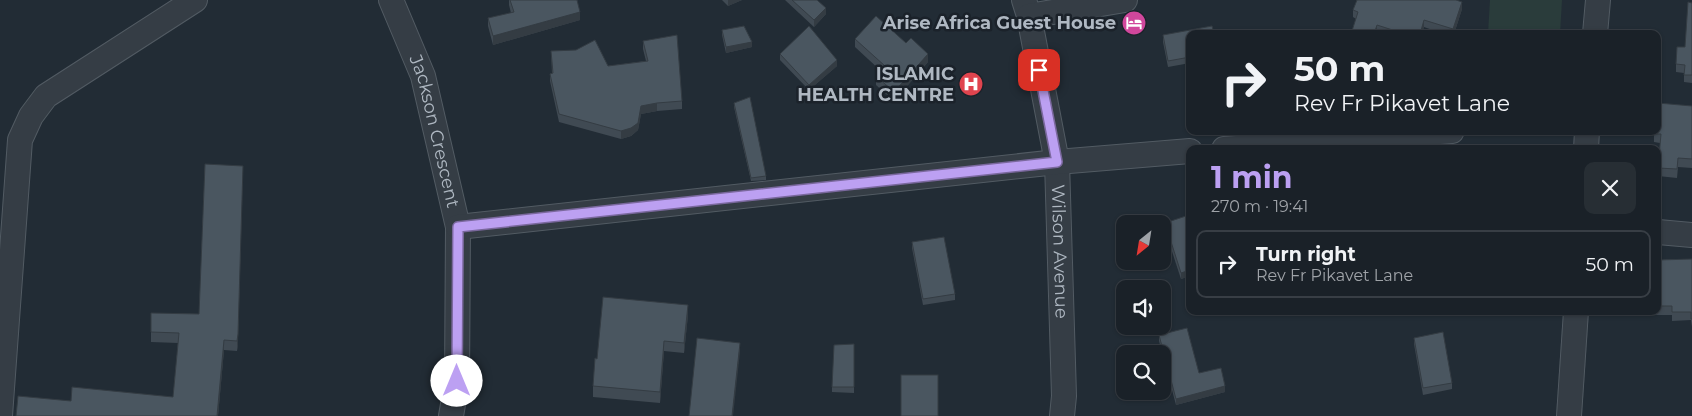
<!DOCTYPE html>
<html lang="en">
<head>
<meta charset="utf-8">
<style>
	:root { --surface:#1a2128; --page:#272e34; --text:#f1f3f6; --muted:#9fa3a8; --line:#383e45; --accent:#bca0f2 }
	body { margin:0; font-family:Montserrat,sans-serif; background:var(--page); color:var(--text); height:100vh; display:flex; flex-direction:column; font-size:19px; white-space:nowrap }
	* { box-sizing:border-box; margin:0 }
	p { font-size:16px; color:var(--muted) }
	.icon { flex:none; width:28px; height:28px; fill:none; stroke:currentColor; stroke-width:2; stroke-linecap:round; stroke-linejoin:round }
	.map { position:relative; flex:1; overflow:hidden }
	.panel { position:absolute; left:1186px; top:145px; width:475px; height:170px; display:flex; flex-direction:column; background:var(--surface); border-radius:10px; box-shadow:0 1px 4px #0004,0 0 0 1px var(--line) }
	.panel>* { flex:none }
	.guide { position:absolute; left:1186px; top:30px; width:475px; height:105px; border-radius:10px; box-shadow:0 1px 4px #0004,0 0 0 1px var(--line); background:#1a2128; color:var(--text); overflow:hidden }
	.needle { width:32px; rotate:210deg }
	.tools { position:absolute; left:1116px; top:215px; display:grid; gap:10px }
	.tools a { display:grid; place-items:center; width:55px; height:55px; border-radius:10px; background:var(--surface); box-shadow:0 1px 4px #0004,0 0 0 1px var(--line); font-size:25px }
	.pin { position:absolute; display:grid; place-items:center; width:42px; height:42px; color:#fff; margin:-21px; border-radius:10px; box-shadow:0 2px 8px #0006 }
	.me { position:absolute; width:55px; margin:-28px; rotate:0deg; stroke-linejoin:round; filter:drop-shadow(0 0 4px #0008) }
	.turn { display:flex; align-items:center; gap:18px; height:105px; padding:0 25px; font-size:22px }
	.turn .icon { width:65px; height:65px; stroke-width:2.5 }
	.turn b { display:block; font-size:35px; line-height:42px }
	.round { display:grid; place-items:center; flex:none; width:52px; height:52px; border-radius:10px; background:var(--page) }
	.overview { display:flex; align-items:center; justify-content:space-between; height:85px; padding:0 25px }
	h1 { font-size:30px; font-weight:700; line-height:38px; color:var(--accent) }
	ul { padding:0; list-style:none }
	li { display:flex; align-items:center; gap:15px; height:68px; margin:0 10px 8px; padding:0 15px; border:2px solid var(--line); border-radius:10px }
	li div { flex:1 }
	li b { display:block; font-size:19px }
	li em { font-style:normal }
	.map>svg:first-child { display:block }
	.green { fill:#2a3c3b }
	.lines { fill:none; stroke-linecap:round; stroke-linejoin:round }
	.minor-casing { stroke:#525b63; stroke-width:26 }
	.minor { stroke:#353d45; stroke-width:24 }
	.wall { fill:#404a53 }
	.shaded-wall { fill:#343c43 }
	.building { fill:#4a5660; stroke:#343c43 }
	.route-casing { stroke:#7a689d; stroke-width:12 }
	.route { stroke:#bca0f2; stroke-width:9 }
	.labels { text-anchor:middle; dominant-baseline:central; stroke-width:5; stroke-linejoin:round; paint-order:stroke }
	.poi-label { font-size:18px; font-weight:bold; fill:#afb8c2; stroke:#1b222a; text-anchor:end }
	.street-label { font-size:18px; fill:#afb8c2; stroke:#1b222a }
</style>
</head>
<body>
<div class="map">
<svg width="1692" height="416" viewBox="0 0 1692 416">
	<rect width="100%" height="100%" fill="#222c35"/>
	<!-- green -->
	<path class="green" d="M1490,0H1562L1560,34H1488Z"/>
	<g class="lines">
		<defs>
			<g id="minor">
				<path id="s1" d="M391,0L423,76L458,227L457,381L451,416"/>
				<path id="s2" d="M1024,0L1029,16L1057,162L1064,396L1062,416"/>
				<path d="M1029,16L1125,0"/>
				<path d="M1595,34L1598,0"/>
				<path d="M1224,149L1452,131"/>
				<path d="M1586,149L1587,131"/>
				<path d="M458,227L1057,162L1190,151"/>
				<path d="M1658,232L1692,235"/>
				<path d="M0,416L20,140L31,116L46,96L195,0"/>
				<path d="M1569,416L1576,311"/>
			</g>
		</defs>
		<!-- minor casing -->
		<use href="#minor" class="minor-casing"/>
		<!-- minor -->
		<use href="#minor" class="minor"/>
	</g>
	<!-- wall -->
	<g class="wall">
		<path d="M509,0H577L580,20L493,45L488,26V18L511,13L509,5Z"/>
		<path d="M722,0H742L728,6Z"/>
		<path d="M785,0H817L826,14L814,27Z"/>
		<path d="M1692,3V83L1684,82V73L1676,72V64L1685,47Z"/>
		<path d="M1462,9L1454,34H1444L1424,27L1422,34H1382L1377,32L1353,17V10Z"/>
		<path d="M722,30L752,47L726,53L722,35Z"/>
		<path d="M1190,34V63L1168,67L1163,42V35Z"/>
		<path d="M855,39L906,43L928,62L894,101L876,85V76L881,71L855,47Z"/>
		<path d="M643,41L682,101V109L657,111L641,114L638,130L631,136L621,139L559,122L550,81V74L552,73L551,51L608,66L646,61L643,49Z"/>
		<path d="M780,54L837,66L809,90L780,60Z"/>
		<path d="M734,103L766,176V180L751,181L734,107Z"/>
		<path d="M1692,106V168L1678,167L1677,178L1658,176L1660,143L1654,142V131Z"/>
		<path d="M205,164L238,344L237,351L224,350L218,416H16L71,401L173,397L178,343L151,342V313L199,314Z"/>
		<path d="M1190,218V276L1181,279L1165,230V223Z"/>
		<path d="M912,242L955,294V300L923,305L912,248Z"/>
		<path d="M1692,259V327L1691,320L1672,321V315H1642V311H1658V260Z"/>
		<path d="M688,315L684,353L664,351L660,403L593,397V386L597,359Z"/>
		<path d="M1159,335L1199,373L1225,392L1176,405L1159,341Z"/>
		<path d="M1414,338L1452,383V389L1423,395L1414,344Z"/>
		<path d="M854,344V393L832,392V387Z"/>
	</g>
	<!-- shaded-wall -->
	<g class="shaded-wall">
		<path d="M728,0H742L728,6Z"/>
		<path d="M1462,2V9L1454,34H1453V29Z"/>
		<path d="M826,8V14L814,27V20Z"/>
		<path d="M580,12V20L493,45V36Z"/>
		<path d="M1424,20V27L1422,34H1420Z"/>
		<path d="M1377,25V34H1374Z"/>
		<path d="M752,42V47L726,53V47Z"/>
		<path d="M928,54V62L894,101V92Z"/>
		<path d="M837,60V66L809,90V85Z"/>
		<path d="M657,103V111L641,114L638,130L631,136L621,139V131L641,106Z"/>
		<path d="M243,176L238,344L237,351V341Z"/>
		<path d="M1190,270V276L1181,279V273Z"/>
		<path d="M688,305V315L684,353V343Z"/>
		<path d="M224,340V350L218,416H217Z"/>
		<path d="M664,341V351L660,403V392Z"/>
		<path d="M740,343V352L733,416H732Z"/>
		<path d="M1225,386V392L1176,405V399Z"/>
	</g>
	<!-- building -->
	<g class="building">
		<path d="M510,0H577L580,12L493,36L488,18L514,12Z"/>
		<path d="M792,0H817L826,8L814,20Z"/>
		<path d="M1357,0H1456L1462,2L1453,29L1424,20L1420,34H1405L1377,25L1374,34H1351L1358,12L1353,10Z"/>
		<path d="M1688,2L1692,3V75H1684L1685,65L1676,64L1677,47H1685Z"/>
		<path d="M876,16L906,43L911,38L928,54L894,92L876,76L885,66L855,39Z"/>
		<path d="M744,26L752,42L726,47L722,30Z"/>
		<path d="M809,26L837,60L809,85L780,54Z"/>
		<path d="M1212,26L1214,34H1190V57L1168,61L1163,35Z"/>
		<path d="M677,35L682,101L657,103L641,106L638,123L631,128L621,131L559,114L550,74L553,73L551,51L576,50L595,40L608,66L648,61L643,41Z"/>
		<path d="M750,97L766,176L751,178L734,103Z"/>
		<path d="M1658,103L1692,106V159L1678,158L1677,169L1658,168L1661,134H1654V131H1658Z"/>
		<path d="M205,164L243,166L238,334L237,341L224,340L217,416H16L18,396L71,401L72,387L173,397L179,333L151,332V313L199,314Z"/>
		<path d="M1189,215L1190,218V270L1181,273L1165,223Z"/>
		<path d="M944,237L955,294L923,299L912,242Z"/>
		<path d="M1692,259V319H1691V312H1672V306H1658V260Z"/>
		<path d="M603,297L688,305L684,343L664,341L660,392L593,386L595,358L597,359Z"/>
		<path d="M1187,328L1199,373L1221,368L1225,386L1176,399L1159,335Z"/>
		<path d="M1443,332L1452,383L1423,388L1414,338Z"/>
		<path d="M697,338L740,343L732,416H689Z"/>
		<path d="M854,344V387H832L834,345Z"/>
		<rect x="901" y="375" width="37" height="41"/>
	</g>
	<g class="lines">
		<defs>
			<path id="route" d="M457,381L458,227L1057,162L1039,70"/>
		</defs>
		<!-- route casing -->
		<use href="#route" class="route-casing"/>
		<!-- route -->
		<use href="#route" class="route"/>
	</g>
	<!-- icons -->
	<defs>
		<symbol id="hotel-disc" viewBox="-11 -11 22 22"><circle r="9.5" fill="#d1479c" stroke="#1b222a"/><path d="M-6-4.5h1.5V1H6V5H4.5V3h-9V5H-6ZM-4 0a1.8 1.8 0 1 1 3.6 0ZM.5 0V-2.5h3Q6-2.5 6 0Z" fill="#fff"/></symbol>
		<symbol id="hospital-disc" viewBox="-11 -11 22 22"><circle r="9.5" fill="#e0444e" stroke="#1b222a"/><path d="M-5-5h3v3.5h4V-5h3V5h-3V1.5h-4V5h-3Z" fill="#fff"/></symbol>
	</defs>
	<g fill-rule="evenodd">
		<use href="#hotel-disc" x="1120" y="9" width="28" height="28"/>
		<use href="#hospital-disc" x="957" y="70" width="28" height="28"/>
	</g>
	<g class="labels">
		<!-- poi labels -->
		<g class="poi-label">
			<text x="1116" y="23">Arise Africa Guest House</text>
			<text x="954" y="74">ISLAMIC<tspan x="954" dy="21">HEALTH CENTRE</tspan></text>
		</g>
		<!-- street labels -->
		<g class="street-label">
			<text stroke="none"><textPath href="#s1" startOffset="139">Jackson Crescent</textPath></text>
			<text stroke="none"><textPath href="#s2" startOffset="255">Wilson Avenue</textPath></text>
		</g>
	</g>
</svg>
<div class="tools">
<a><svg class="needle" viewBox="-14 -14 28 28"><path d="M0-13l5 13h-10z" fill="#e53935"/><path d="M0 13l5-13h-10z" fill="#9fa3a8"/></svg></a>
<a><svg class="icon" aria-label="sound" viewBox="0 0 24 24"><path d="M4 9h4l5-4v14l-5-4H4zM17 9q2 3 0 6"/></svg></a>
<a><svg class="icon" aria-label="search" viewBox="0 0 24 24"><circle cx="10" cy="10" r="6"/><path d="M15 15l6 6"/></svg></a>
</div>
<div class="pin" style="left:1039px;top:70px;background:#d93025"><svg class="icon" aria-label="arrive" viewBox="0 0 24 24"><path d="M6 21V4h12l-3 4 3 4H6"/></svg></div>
<svg class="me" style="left:457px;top:381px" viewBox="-20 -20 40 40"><circle r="19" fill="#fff"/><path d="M0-13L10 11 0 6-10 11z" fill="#bca0f2"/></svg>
<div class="guide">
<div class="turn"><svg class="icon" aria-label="right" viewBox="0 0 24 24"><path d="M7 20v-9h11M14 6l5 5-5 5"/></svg><div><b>50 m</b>Rev Fr Pikavet Lane</div></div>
</div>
<section class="panel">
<div class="overview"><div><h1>1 min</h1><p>270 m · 19:41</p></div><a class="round"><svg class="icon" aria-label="close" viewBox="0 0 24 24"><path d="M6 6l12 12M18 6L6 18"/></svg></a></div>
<ul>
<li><svg class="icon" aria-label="right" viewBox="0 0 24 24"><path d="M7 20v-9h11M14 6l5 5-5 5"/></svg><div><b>Turn right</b><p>Rev Fr Pikavet Lane</p></div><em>50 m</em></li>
</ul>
</section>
</div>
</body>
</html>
